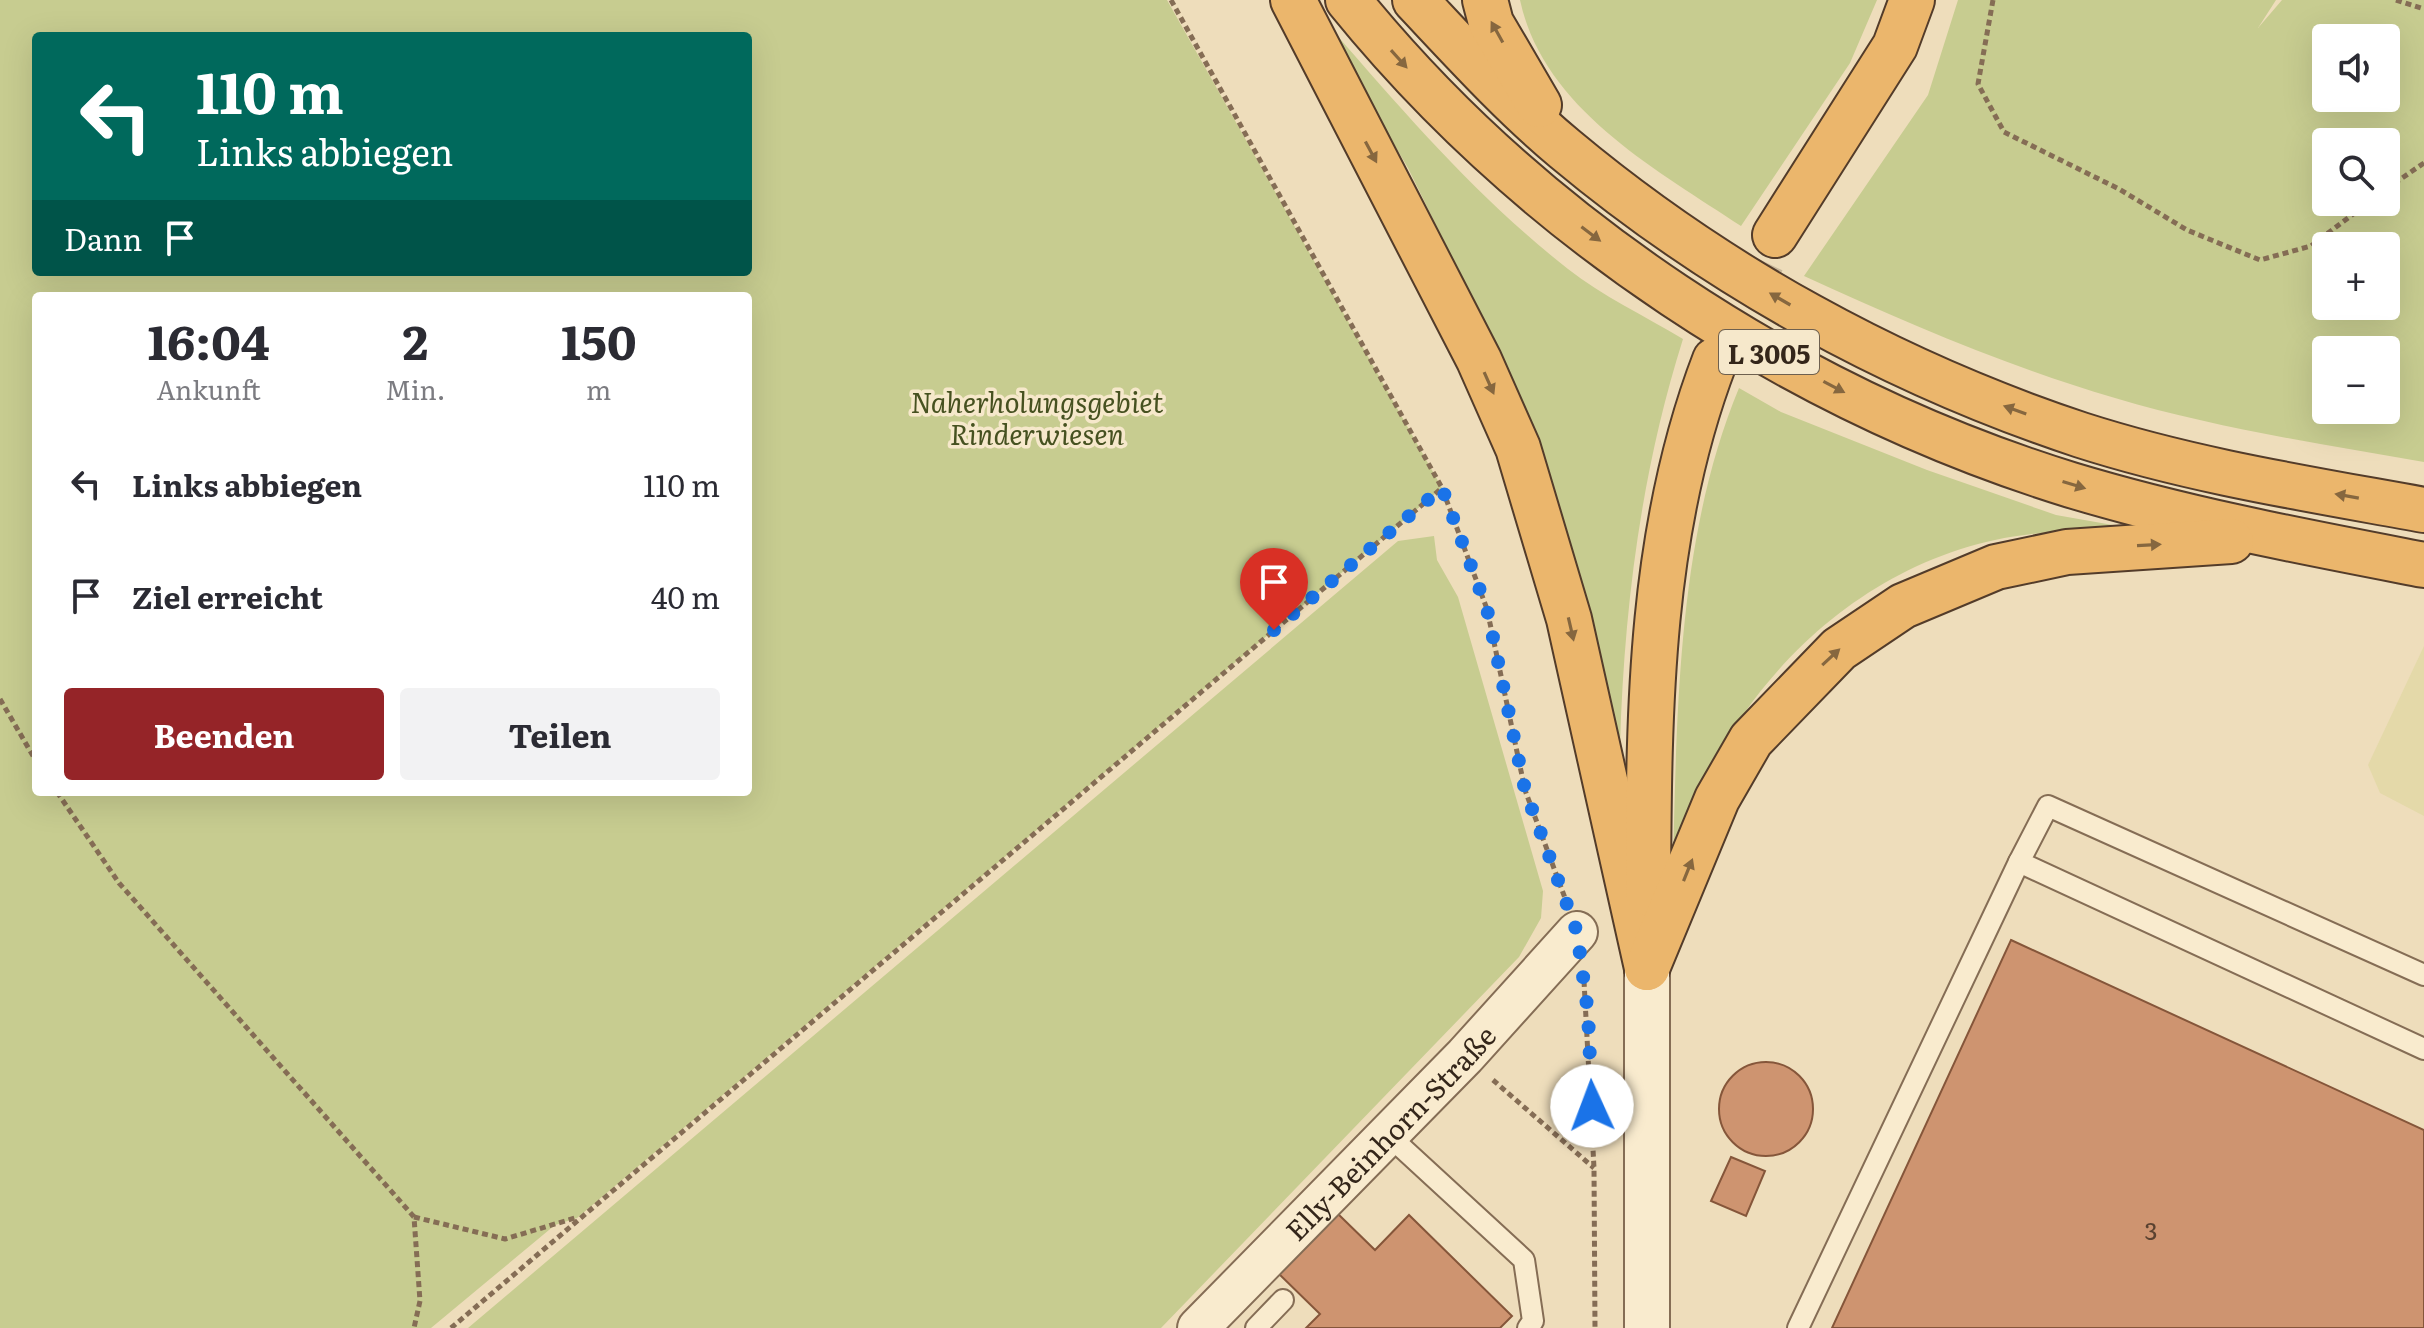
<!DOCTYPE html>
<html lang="de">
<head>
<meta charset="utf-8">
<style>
	:root { --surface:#fff; --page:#f2f2f3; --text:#2b2b33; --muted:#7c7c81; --accent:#952428 }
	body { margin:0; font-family:Literata,serif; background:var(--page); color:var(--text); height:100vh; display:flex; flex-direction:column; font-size:30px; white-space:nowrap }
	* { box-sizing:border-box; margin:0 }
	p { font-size:26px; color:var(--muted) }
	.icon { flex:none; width:44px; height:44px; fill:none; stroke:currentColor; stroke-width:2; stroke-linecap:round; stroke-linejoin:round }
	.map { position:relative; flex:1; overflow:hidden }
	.side { position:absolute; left:32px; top:292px; width:720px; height:504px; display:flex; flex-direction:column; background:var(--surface); border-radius:8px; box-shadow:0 8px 32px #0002 }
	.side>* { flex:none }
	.banner { position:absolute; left:32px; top:32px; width:720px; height:244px; border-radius:8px; box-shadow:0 8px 32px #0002; background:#00695c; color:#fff; overflow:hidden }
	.tools { position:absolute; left:2312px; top:24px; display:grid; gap:16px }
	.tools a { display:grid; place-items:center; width:88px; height:88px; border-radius:8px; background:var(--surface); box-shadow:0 8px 32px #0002; font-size:40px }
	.pin { position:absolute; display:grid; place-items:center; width:68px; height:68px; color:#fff; margin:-82px -34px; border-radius:50% 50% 50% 0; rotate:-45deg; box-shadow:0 0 8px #0007 }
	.pin .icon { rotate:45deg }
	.me { position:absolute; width:88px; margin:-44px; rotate:358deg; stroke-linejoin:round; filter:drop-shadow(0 0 6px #0008) }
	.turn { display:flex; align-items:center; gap:28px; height:168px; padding:0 32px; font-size:36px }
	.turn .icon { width:104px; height:104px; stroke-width:2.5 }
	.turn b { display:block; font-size:56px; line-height:68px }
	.then { display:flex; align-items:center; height:76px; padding:0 32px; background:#0003; gap:16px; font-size:30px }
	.eta { display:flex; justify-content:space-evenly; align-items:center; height:136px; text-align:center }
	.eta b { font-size:48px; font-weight:700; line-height:56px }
	.button { display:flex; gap:16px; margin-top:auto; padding:16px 32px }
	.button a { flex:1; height:92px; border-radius:8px; background:var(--accent); color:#fff; font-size:32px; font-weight:700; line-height:92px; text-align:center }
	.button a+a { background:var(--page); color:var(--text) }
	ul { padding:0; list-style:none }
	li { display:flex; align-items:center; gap:24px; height:112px; padding:0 32px }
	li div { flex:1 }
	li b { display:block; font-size:30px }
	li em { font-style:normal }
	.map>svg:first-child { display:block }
	.farmland { fill:#e4d9a9 }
	.green { fill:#c7cc90; fill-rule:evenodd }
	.building { fill:#ce9470; stroke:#85563a; stroke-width:2 }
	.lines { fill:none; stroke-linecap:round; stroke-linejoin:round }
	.trunk-tunnel { stroke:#c9b89b; stroke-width:44; stroke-dasharray:44 22; stroke-linecap:butt }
	.service-casing { stroke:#856d55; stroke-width:24 }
	.minor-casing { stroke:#856d55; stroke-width:44 }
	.tertiary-casing { stroke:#856d55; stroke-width:48 }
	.trunk-casing { stroke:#533c2a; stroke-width:48 }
	.path { stroke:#856d55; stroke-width:5; stroke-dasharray:6 4; stroke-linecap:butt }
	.service { stroke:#f9ebce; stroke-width:20 }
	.minor { stroke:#f9ebce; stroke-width:40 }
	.tertiary { stroke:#f9ebce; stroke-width:44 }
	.trunk { stroke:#ebb66c; stroke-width:44 }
	.oneway { fill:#86673f }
	.route { stroke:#1a73e8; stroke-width:14; stroke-dasharray:0 25.2 }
	.labels { text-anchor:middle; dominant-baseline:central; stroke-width:7; stroke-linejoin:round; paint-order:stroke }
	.number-label { font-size:24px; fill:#5a4230 }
	.shield { fill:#f6e8cb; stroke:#6e604f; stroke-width:2 }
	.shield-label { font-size:26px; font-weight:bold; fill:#34261a }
	.park-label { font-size:28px; font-style:italic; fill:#465120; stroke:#f6e8cb }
	.street-label { font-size:28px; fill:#34261a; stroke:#f6e8cb }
</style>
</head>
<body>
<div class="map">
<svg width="2424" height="1328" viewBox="0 0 2424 1328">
	<rect width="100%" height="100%" fill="#edb"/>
	<!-- farmland -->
	<path class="farmland" d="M2424,646V816L2380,793L2368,765Z"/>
	<!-- green -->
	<g class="green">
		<path d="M0,0H1167L1442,488L577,1218L555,1225L431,1328H0ZM36,36H748V272H36ZM36,296H748V792H36Z"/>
		<path d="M1520,0H1877L1850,63L1741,226C1655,169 1543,108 1520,0Z"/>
		<path d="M1958,0H2276L2258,28L2282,0H2424V462C2320,444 2216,428 2115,398C2007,366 1906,323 1804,276L1928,95ZM2326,38H2386V98H2326ZM2326,142H2386V202H2326ZM2326,246H2386V306H2326ZM2326,350H2386V410H2326Z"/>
		<path d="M1328,32L1335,33C1408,117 1480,200 1568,269C1602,296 1645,316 1683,339C1641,472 1624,608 1620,746L1614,741L1489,333L1408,168Z"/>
		<path d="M1739,388L1781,412L1927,470L2056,515L2141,530C2105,531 2068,530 2032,534C1894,549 1777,643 1714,763C1697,794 1686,831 1673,864C1677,707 1678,535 1739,388Z"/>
		<path d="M1434,536L1437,560L1458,597L1543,891L1541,918L1519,957L1161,1328H468L1398,541Z"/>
	</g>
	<!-- building -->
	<g class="building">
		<path d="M2011,940L2424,1130V1328H1832Z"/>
		<circle cx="1766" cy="1109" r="47"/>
		<path d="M1731,1157L1765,1171L1746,1216L1711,1201Z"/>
		<path d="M1336,1212L1375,1250L1409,1215L1512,1316L1500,1328H1306L1320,1314L1277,1272Z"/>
	</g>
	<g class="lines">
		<!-- trunk-tunnel -->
		<path class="trunk-tunnel" d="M1715,360L1775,235"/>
		<defs>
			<g id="service">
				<path d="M2019,862L2424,1049"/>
				<path d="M1386,1133L1524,1260L1533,1321L1528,1328"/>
				<path d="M1256,1328L1283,1300"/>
				<path d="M1798,1328L2019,862L2048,806L2424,975"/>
			</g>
			<g id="minor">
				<path id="s1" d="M1198,1328L1465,1056L1577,932"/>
			</g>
			<path id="tertiary" d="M1647,1328V968"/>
			<g id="trunk">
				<path d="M1293,0L1479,360L1518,448L1569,619L1647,968"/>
				<path d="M1348,0C1531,226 1793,399 2071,485C2187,520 2305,542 2424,565"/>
				<path d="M1415,0C1463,51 1511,104 1565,149C1717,276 1894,373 2081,435C2193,471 2309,489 2424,510"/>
				<path d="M1485,0L1491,23L1539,105"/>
				<path d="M1775,235L1895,46L1912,0"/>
				<path d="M1648,893C1649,712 1649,532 1715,360"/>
				<path d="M1647,968L1717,799L1751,740L1839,649L1903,606L1996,567L2067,552L2231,541"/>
			</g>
		</defs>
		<!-- service casing -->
		<use href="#service" class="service-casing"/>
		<!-- minor casing -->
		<use href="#minor" class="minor-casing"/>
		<!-- tertiary casing -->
		<use href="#tertiary" class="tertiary-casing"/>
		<!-- trunk casing -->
		<use href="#trunk" class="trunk-casing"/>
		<!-- path -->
		<g class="path">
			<path d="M1171,0L1442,488L1487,609L1525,790L1565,898"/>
			<path d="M1993,0L1978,84L2004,132L2119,189L2187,230L2260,260L2311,246L2369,202"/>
			<path d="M2396,0L2424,9"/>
			<path d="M2386,189L2424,163"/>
			<path d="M0,699L36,761"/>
			<path d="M57,792L119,883L414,1217L420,1301L414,1328"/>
			<path d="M1584,981L1594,1168L1595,1328"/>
			<path d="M1493,1080L1594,1168"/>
			<path d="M414,1217L505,1239L575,1218"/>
			<path d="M451,1328L1442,488"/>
		</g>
		<!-- service -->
		<use href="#service" class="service"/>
		<!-- minor -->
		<use href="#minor" class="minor"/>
		<!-- tertiary -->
		<use href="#tertiary" class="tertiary"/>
		<!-- trunk -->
		<use href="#trunk" class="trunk"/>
	</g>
	<!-- one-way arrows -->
	<defs><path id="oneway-solid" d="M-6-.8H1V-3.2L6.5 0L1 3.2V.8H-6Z" transform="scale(2)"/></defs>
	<g class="oneway">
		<use href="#oneway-solid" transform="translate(1497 32) rotate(-119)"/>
		<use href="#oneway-solid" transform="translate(1399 59) rotate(48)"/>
		<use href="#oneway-solid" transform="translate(1371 152) rotate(62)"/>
		<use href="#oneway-solid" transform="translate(1591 234) rotate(37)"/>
		<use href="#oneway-solid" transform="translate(1780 299) rotate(-150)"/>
		<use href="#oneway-solid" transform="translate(1489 383) rotate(66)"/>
		<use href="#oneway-solid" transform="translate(1834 387) rotate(28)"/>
		<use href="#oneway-solid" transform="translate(2015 410) rotate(-160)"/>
		<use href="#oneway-solid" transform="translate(2074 485) rotate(17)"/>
		<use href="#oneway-solid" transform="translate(2347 496) rotate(-170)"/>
		<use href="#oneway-solid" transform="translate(2149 545) rotate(-3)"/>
		<use href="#oneway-solid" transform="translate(1571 629) rotate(77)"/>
		<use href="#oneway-solid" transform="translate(1831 657) rotate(-43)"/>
		<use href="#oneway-solid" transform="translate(1688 870) rotate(-68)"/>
	</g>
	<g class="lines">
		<!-- route -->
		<path class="route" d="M1274,630L1442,488L1487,609L1525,790L1577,932L1588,1013L1592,1106"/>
	</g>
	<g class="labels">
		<!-- number labels -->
		<g class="number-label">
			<text x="2151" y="1229">3</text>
		</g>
		<!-- shield labels -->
		<rect class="shield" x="1719" y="330" width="100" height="44" rx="6"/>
		<g class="shield-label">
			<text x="1769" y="352">L 3005</text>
		</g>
		<!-- park labels -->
		<g class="park-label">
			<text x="1037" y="401">Naherholungsgebiet<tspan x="1037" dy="32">Rinderwiesen</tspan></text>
		</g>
		<!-- street labels -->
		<g class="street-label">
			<text stroke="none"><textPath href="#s1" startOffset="274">Elly-Beinhorn-Straße</textPath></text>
		</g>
	</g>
</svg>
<div class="tools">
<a><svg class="icon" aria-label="sound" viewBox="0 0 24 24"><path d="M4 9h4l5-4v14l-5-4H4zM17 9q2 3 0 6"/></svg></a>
<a><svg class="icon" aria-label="search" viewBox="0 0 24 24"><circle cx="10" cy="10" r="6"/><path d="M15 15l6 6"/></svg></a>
<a>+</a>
<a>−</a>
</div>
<div class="pin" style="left:1274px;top:630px;background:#d93025"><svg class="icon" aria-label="arrive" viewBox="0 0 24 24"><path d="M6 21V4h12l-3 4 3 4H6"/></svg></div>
<svg class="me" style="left:1592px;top:1106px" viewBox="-20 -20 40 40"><circle r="19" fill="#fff"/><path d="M0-13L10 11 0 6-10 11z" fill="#1a73e8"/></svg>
<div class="banner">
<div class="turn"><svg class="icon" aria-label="left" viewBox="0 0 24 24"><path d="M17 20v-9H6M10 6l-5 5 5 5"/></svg><div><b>110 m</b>Links abbiegen</div></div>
<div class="then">Dann<svg class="icon" aria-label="arrive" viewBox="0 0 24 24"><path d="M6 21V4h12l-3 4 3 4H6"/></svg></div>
</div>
<section class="side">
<div class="eta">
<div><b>16:04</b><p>Ankunft</p></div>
<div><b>2</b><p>Min.</p></div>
<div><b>150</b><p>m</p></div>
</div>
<ul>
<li><svg class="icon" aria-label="left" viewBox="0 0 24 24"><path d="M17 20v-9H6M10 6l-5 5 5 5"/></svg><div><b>Links abbiegen</b></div><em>110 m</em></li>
<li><svg class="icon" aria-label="arrive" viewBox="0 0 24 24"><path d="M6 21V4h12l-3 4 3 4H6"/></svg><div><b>Ziel erreicht</b></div><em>40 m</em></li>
</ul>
<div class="button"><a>Beenden</a><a>Teilen</a></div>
</section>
</div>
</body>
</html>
